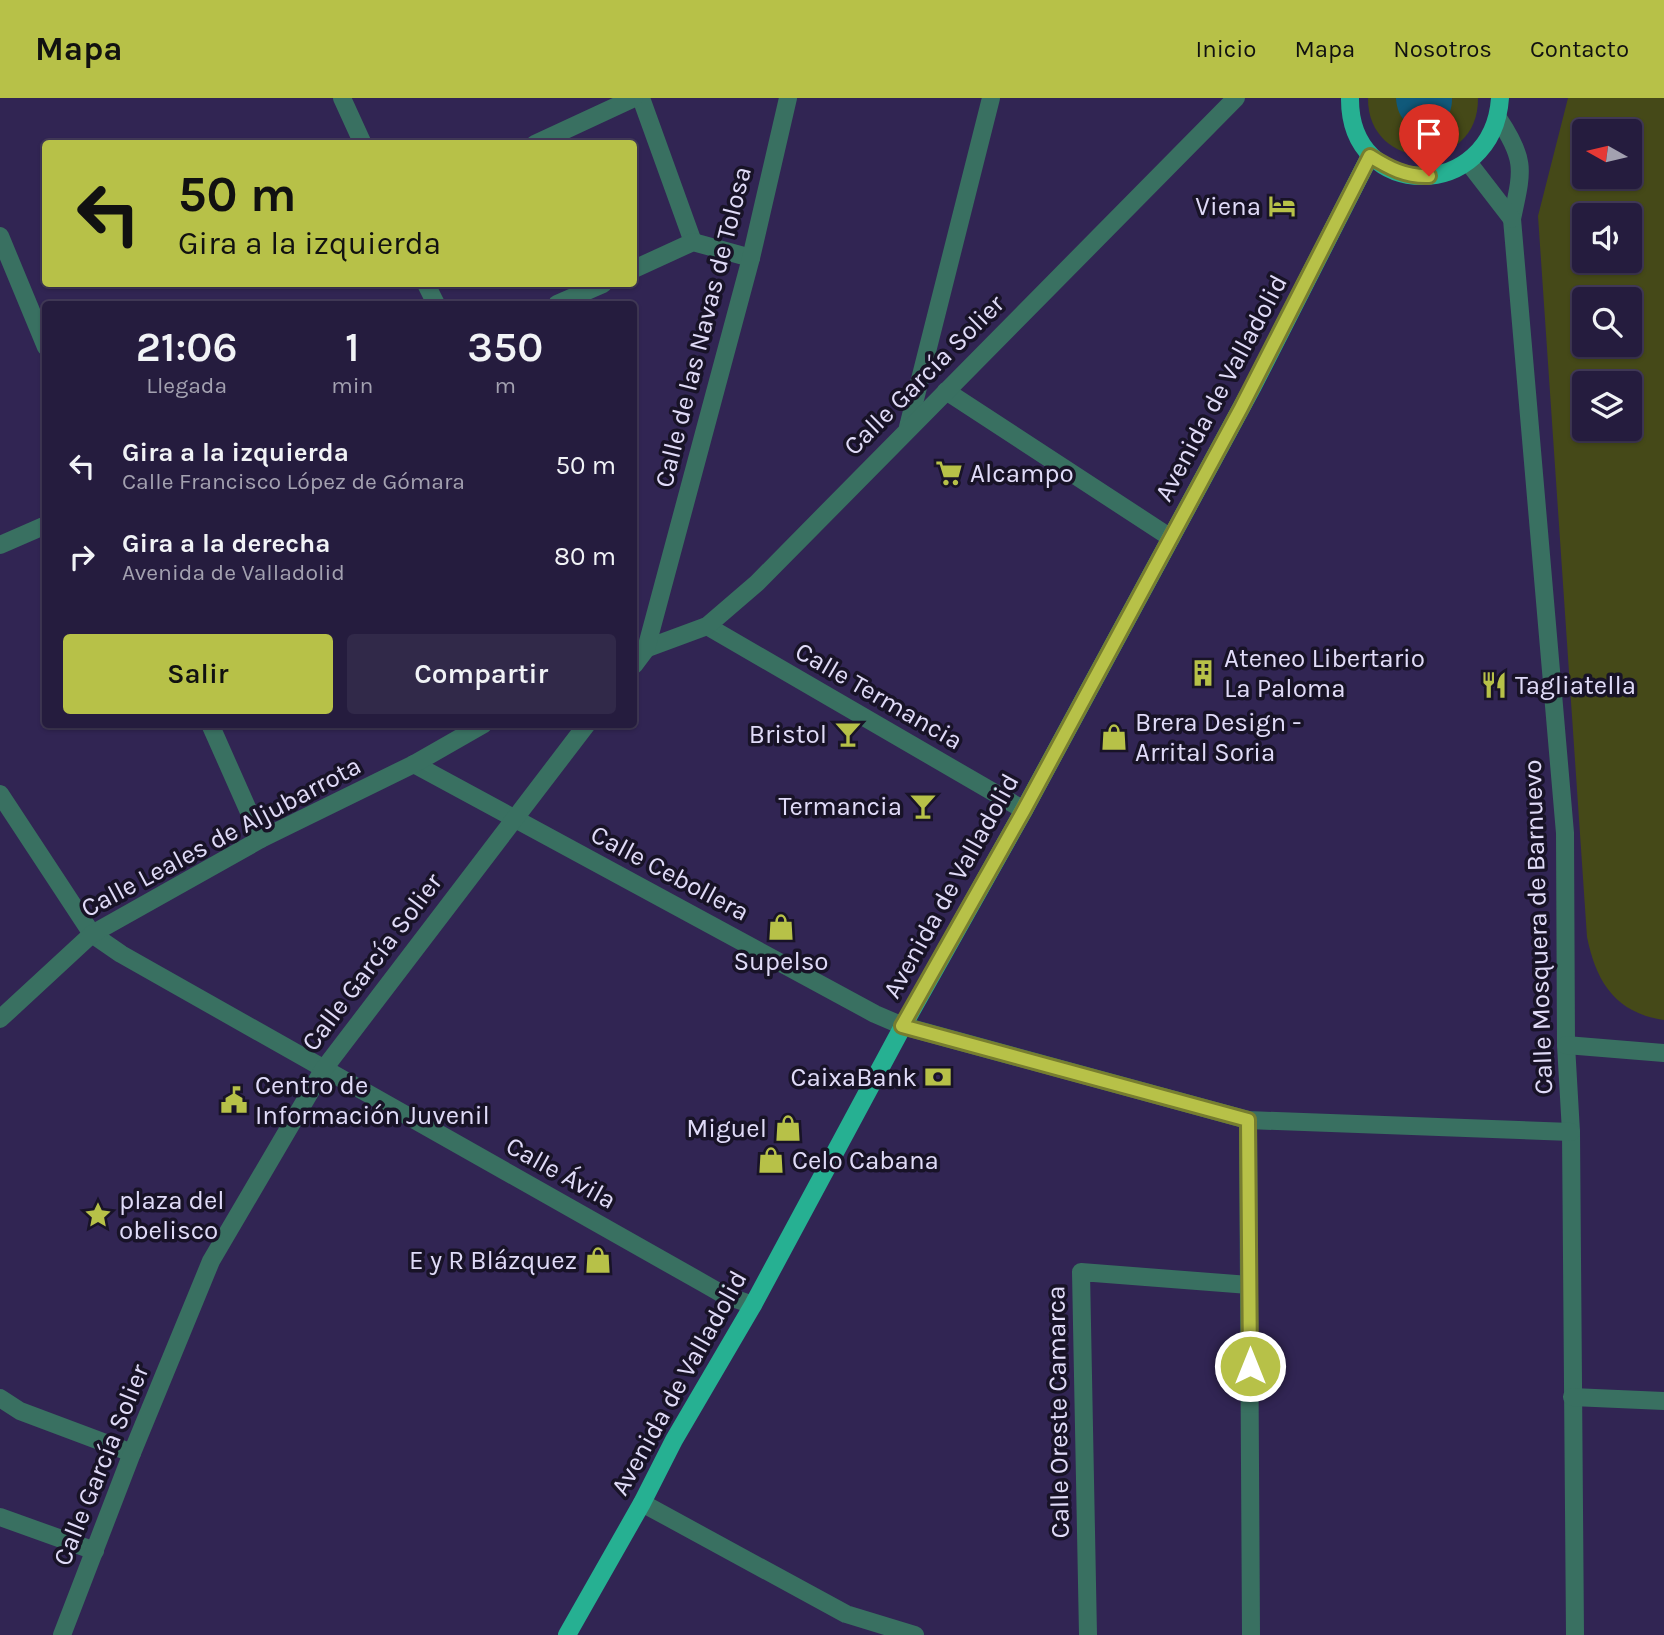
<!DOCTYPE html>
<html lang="es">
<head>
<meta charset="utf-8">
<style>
	:root { --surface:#251c3e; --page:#312949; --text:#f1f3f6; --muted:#a3a1b0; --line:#423a58; --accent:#b7c148 }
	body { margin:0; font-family:Karla,sans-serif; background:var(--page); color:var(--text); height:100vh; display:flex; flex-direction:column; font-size:26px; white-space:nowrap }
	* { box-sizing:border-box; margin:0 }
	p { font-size:23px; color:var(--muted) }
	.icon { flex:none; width:38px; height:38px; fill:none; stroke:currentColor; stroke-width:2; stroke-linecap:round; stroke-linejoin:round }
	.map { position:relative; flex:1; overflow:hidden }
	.details { position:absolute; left:42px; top:203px; width:595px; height:427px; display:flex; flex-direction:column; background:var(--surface); border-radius:7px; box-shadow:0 2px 5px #0004,0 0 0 2px var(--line) }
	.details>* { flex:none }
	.guide { position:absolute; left:42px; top:42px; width:595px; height:147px; border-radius:7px; box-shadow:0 2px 5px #0004,0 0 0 2px var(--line); background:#b7c148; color:#111; overflow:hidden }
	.needle { width:46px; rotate:278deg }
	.buttons { position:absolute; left:1572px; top:21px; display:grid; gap:14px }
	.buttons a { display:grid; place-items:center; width:70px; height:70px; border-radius:7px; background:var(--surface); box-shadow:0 2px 5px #0004,0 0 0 2px var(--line); font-size:35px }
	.pin { position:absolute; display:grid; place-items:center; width:60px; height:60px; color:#fff; margin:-72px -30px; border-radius:50% 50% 50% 0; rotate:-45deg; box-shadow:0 0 7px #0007 }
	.pin .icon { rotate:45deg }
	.me { position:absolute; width:77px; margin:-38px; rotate:0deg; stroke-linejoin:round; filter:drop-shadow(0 0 5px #0008) }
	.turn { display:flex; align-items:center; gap:24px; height:147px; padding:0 21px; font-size:32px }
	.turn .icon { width:91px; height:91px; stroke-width:2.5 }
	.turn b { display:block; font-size:49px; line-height:60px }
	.eta { display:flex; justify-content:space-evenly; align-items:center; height:119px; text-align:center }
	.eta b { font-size:42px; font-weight:600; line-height:49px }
	.primary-button { display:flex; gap:14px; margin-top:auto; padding:14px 21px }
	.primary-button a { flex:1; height:80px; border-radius:7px; background:var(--accent); color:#111; font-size:28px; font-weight:600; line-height:80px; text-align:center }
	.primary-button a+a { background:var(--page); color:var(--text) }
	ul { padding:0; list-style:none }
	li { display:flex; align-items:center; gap:21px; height:91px; padding:0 21px }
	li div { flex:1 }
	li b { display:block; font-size:26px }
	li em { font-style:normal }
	header { display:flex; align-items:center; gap:42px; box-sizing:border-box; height:98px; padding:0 35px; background:var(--accent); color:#111 }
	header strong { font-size:33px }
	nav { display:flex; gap:38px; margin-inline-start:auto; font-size:24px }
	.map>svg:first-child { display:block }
	.green { fill:#454918; fill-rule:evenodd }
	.water { fill:#10597a }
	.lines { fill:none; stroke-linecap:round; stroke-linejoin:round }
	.minor { stroke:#397061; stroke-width:18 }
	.major { stroke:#26b092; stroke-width:18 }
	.route-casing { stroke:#777d2f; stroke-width:18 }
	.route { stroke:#b7c148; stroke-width:12 }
	.labels { text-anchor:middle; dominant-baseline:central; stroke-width:7; stroke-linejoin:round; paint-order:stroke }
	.poi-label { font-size:26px; fill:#e0dbf8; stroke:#181327; text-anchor:start }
	.street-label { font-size:26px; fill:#e0dbf8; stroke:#181327 }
</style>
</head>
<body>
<header>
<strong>Mapa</strong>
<nav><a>Inicio</a><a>Mapa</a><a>Nosotros</a><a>Contacto</a></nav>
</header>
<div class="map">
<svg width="1664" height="1537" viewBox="0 0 1664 1537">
	<rect width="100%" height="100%" fill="#312553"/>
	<!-- green -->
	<g class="green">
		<path d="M1368,0H1478C1479,77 1367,75 1368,0Z"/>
		<path d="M1568,0H1664V922C1615,915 1596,883 1587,839L1538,118ZM1584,33H1629V79H1584ZM1584,117H1629V163H1584ZM1584,201H1629V247H1584ZM1584,285H1629V331H1584Z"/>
	</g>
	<!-- water -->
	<path class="water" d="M1396,0H1452C1453,41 1398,43 1396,0Z"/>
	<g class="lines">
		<!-- minor -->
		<g class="minor">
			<path d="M342,0L363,46"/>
			<path d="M641,0L693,144"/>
			<path d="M1498,20C1527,63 1522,73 1512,121L1565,735L1566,947L1571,1034L1575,1537"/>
			<path d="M535,46L634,0"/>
			<path d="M1468,64L1512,121"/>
			<path d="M0,138L46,249"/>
			<path d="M634,171L693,144L751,160"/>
			<path d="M426,186L436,206"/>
			<path d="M557,206L603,186"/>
			<path d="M946,293L1171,440"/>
			<path d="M908,329L991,0"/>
			<path d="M0,447L46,427"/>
			<path d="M707,528L1024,712"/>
			<path d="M634,555L707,528L757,485L1236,0"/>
			<path d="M634,567L646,551L751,160L788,0"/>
			<path d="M210,626L261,741"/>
			<path d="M414,666L875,916L903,928L1248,1022L1571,1034"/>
			<path d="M0,696L92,836L121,856L703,1185L724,1197L753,1207"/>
			<path d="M0,921L92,836L261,741L414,666L484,626"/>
			<path d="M1566,947L1664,955"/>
			<path d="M1248,1022L1251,1537"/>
			<path d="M1572,1299L1664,1303"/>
			<path d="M0,1300L20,1313L132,1355"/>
			<path d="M642,1405L846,1516L915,1537"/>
			<path d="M0,1419L95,1453"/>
			<path d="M62,1537L132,1355L211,1163L323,972L587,626"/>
			<path d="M1088,1537L1081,1174L1249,1187"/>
		</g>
		<!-- major -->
		<g class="major">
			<path d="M1350,0C1349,104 1493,104 1500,0"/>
			<path d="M567,1537L642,1405L674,1342L753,1207L903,928L1024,712L1253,288L1370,58"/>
		</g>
	</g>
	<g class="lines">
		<defs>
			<path id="route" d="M1250,1268L1248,1022L902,928L1024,712L1241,310L1370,58C1389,70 1406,79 1429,78"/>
		</defs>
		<!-- route casing -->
		<use href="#route" class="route-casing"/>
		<!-- route -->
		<use href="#route" class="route"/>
	</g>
	<!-- icons -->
	<defs>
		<symbol id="hotel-bare" viewBox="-9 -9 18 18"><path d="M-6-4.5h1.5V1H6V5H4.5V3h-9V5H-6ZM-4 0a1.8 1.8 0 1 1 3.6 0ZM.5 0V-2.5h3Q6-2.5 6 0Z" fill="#b7c148" stroke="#181327" stroke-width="2.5" paint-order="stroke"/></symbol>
		<symbol id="supermarket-bare" viewBox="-9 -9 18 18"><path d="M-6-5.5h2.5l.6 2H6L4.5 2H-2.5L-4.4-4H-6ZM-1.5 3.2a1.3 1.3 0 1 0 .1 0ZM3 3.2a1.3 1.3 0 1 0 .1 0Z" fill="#b7c148" stroke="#181327" stroke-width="2.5" paint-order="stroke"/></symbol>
		<symbol id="building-bare" viewBox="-9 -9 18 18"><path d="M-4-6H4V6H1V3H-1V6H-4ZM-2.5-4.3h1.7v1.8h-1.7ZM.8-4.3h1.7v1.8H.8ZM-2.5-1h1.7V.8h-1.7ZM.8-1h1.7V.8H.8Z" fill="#b7c148" stroke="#181327" stroke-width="2.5" paint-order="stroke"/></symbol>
		<symbol id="restaurant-bare" viewBox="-9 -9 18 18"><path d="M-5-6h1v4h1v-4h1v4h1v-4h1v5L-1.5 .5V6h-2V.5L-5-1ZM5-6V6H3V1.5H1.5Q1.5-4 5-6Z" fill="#b7c148" stroke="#181327" stroke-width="2.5" paint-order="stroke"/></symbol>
		<symbol id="bar-bare" viewBox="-9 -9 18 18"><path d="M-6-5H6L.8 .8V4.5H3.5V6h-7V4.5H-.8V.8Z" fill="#b7c148" stroke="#181327" stroke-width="2.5" paint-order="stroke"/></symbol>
		<symbol id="shop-bare" viewBox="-9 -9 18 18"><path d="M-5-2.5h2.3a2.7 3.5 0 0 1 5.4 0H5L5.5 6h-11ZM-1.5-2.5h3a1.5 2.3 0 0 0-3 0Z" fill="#b7c148" stroke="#181327" stroke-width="2.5" paint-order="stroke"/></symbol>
		<symbol id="bank-bare" viewBox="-9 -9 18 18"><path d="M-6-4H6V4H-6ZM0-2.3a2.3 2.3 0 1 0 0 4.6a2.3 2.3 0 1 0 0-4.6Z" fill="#b7c148" stroke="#181327" stroke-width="2.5" paint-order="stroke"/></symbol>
		<symbol id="civic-bare" viewBox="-9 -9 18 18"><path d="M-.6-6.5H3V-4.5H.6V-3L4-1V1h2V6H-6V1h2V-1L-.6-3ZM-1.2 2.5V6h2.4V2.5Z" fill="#b7c148" stroke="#181327" stroke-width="2.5" paint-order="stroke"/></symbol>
		<symbol id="sight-bare" viewBox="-9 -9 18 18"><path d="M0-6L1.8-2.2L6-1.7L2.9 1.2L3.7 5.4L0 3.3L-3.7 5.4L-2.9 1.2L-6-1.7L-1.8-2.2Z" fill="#b7c148" stroke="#181327" stroke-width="2.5" paint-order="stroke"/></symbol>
	</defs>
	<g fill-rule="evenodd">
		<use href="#hotel-bare" x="1263" y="89" width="38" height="38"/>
		<use href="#supermarket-bare" x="930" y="356" width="38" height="38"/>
		<use href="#building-bare" x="1184" y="556" width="38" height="38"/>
		<use href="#restaurant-bare" x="1475" y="568" width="38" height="38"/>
		<use href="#bar-bare" x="829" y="617" width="38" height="38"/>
		<use href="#shop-bare" x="1095" y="620" width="38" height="38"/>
		<use href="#bar-bare" x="904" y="689" width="38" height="38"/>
		<use href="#shop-bare" x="762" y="810" width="38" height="38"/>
		<use href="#bank-bare" x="919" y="960" width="38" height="38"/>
		<use href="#civic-bare" x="215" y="983" width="38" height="38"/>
		<use href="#shop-bare" x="769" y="1011" width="38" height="38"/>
		<use href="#shop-bare" x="752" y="1043" width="38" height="38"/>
		<use href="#sight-bare" x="79" y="1098" width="38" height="38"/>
		<use href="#shop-bare" x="579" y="1143" width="38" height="38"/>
	</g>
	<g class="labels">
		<!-- poi labels -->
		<g class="poi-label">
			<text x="1261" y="108" text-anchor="end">Viena</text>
			<text x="970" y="375">Alcampo</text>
			<text x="1224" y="560">Ateneo Libertario<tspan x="1224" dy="30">La Paloma</tspan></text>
			<text x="1515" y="587">Tagliatella</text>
			<text x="1135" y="624">Brera Design -<tspan x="1135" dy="30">Arrital Soria</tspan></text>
			<text x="827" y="636" text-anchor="end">Bristol</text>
			<text x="902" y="708" text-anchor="end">Termancia</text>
			<text x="781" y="863" text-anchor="middle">Supelso</text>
			<text x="917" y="979" text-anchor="end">CaixaBank</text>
			<text x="255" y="987">Centro de<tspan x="255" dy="30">Información Juvenil</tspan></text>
			<text x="767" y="1030" text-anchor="end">Miguel</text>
			<text x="792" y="1062">Celo Cabana</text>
			<text x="119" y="1102">plaza del<tspan x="119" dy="30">obelisco</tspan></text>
			<text x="577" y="1162" text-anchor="end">E y R Blázquez</text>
		</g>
		<!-- street labels -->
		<g class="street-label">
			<text transform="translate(703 229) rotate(-76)">Calle de las Navas de Tolosa</text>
			<text transform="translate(924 277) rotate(-45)">Calle García Solier</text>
			<text transform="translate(1221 290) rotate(-62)">Avenida de Valladolid</text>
			<text transform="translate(879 598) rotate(30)">Calle Termancia</text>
			<text transform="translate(221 739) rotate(-28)">Calle Leales de Aljubarrota</text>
			<text transform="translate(670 775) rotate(28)">Calle Cebollera</text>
			<text transform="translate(951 788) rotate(-61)">Avenida de Valladolid</text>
			<text transform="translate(1538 829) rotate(-92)">Calle Mosquera de Barnuevo</text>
			<text transform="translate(372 864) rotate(-53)">Calle García Solier</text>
			<text transform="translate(561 1075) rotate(29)">Calle Ávila</text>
			<text transform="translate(679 1285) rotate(-61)">Avenida de Valladolid</text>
			<text transform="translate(1058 1314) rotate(-91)">Calle Oreste Camarca</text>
			<text transform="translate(101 1367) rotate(-68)">Calle García Solier</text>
		</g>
	</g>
</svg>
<div class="buttons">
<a><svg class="needle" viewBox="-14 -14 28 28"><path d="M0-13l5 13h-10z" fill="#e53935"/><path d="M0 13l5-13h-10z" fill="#a3a1b0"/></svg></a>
<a><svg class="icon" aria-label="sound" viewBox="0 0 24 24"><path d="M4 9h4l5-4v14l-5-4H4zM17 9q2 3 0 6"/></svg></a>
<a><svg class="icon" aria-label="search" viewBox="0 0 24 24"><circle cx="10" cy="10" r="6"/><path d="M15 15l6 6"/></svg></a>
<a><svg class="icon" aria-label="layers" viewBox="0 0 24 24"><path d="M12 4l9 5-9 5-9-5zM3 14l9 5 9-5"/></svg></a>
</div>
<div class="pin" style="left:1429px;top:78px;background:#d93025"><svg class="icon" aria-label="arrive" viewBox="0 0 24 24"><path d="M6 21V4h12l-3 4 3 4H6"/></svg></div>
<svg class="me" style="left:1250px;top:1268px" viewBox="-20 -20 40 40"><circle r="17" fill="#b7c148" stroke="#fff" stroke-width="3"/><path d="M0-11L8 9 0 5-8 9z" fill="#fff"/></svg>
<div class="guide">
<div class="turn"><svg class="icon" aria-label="left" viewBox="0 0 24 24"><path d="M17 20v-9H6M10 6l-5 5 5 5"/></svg><div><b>50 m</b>Gira a la izquierda</div></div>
</div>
<section class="details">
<div class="eta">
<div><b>21:06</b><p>Llegada</p></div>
<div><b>1</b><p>min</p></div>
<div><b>350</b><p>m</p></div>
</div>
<ul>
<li><svg class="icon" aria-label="left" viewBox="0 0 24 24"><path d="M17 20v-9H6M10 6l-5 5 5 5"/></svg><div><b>Gira a la izquierda</b><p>Calle Francisco López de Gómara</p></div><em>50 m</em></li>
<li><svg class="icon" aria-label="right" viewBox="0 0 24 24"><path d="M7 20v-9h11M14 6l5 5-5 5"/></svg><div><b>Gira a la derecha</b><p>Avenida de Valladolid</p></div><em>80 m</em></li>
</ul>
<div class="primary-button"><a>Salir</a><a>Compartir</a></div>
</section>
</div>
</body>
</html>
